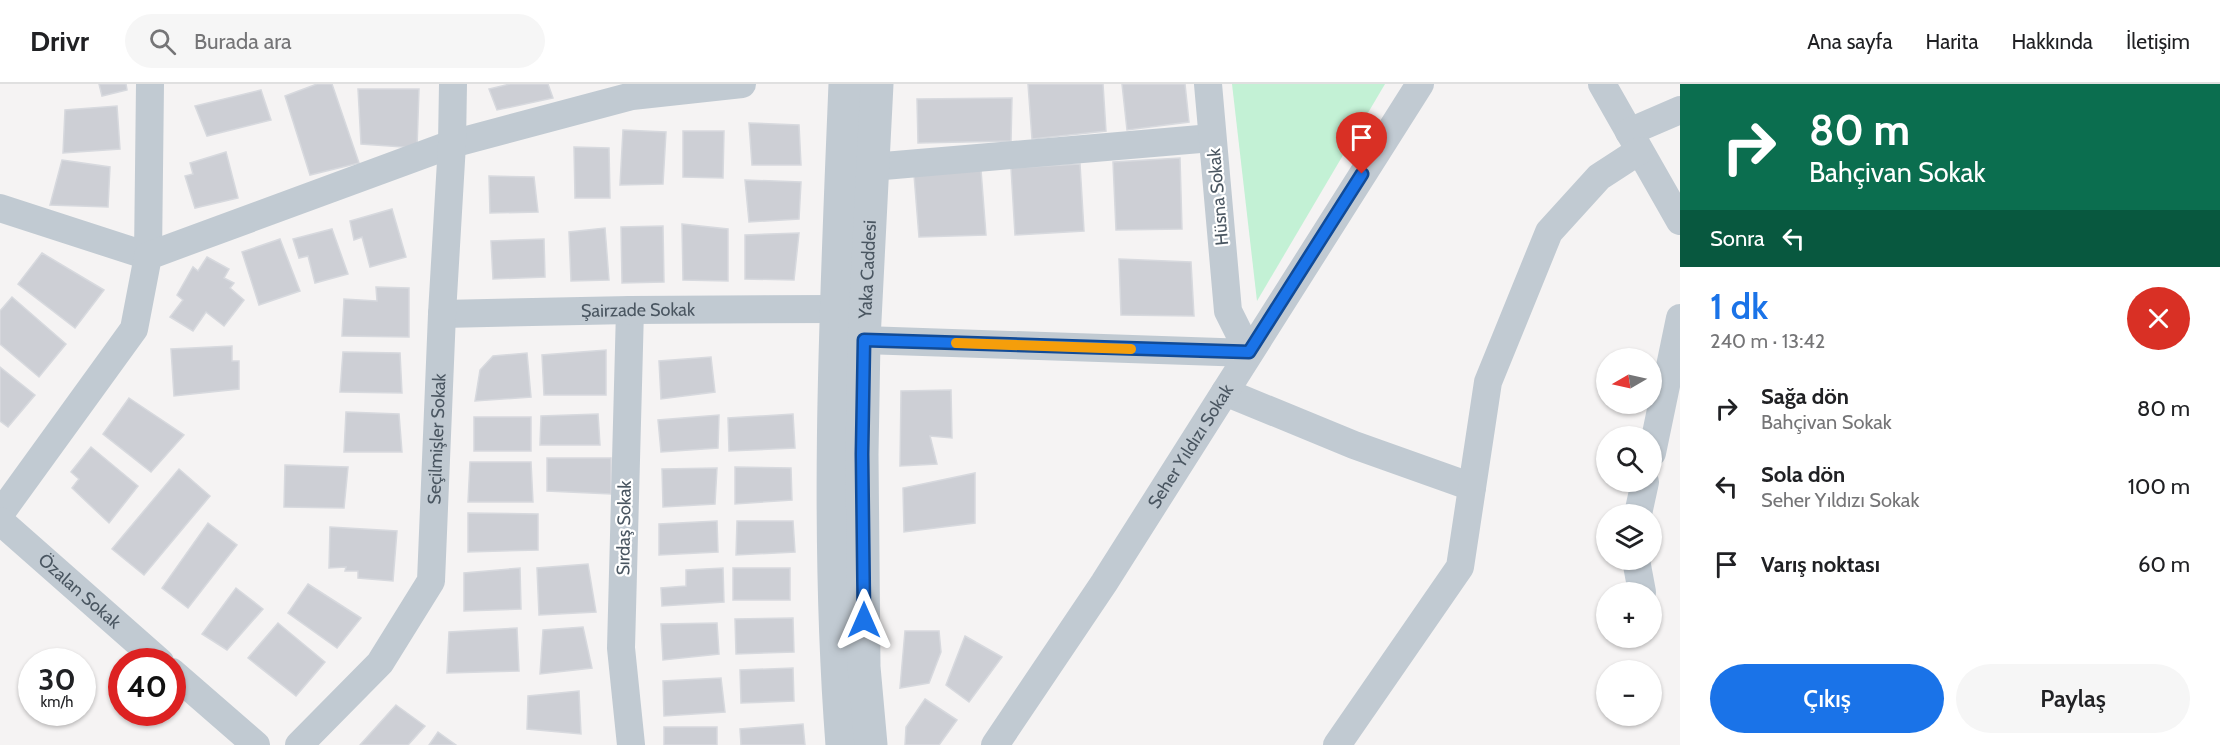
<!DOCTYPE html>
<html lang="tr">
<head>
<meta charset="utf-8">
<style>
	:root { --surface:#fff; --page:#f6f6f6; --text:#202124; --muted:#757577; --line:#e0e0e0; --accent:#1a73e8 }
	body { margin:0; font-family:Cabin,sans-serif; background:var(--page); color:var(--text); height:100vh; display:flex; flex-direction:column; font-size:22px; white-space:nowrap }
	* { box-sizing:border-box; margin:0 }
	p { font-size:20px; color:var(--muted) }
	.icon { flex:none; width:33px; height:33px; fill:none; stroke:currentColor; stroke-width:2; stroke-linecap:round; stroke-linejoin:round }
	.map { position:relative; flex:1; overflow:hidden }
	.panel { display:flex; flex-direction:column; background:var(--surface); width:540px }
	.panel>* { flex:none }
	.top-card { background:#0b6e4f; color:#fff; overflow:hidden }
	.needle { width:39px; rotate:261deg }
	.tools { position:absolute; left:1596px; top:264px; display:grid; gap:12px }
	.tools a { display:grid; place-items:center; width:66px; height:66px; border-radius:50%; background:var(--surface); box-shadow:0 2px 4px #0004; font-size:30px }
	.speed { position:absolute; left:18px; top:564px; display:flex; gap:12px; font-size:30px; font-weight:700; text-align:center }
	.speed>* { display:grid; place-content:center; width:78px; height:78px; border-radius:50%; background:var(--surface); box-shadow:0 2px 4px #0004; line-height:1 }
	.speed small { font-size:15px; font-weight:400 }
	.speed .limit { border:9px solid #d22; background:#fff; color:#111 }
	.pin { position:absolute; display:grid; place-items:center; width:51px; height:51px; color:#fff; margin:-62px -26px; border-radius:50% 50% 50% 0; rotate:-45deg; box-shadow:0 0 6px #0007 }
	.pin .icon { rotate:45deg }
	.me { position:absolute; width:66px; margin:-33px; rotate:0deg; stroke-linejoin:round; filter:drop-shadow(0 0 4px #0008) }
	.turn { display:flex; align-items:center; gap:21px; height:126px; padding:0 30px; font-size:27px }
	.turn .icon { width:78px; height:78px; stroke-width:2.5 }
	.turn b { display:block; font-size:42px; line-height:51px }
	.then { display:flex; align-items:center; height:57px; padding:0 30px; background:#0003; gap:12px; font-size:22px }
	.round { display:grid; place-items:center; flex:none; width:63px; height:63px; border-radius:32px; background:var(--page) }
	.overview { display:flex; align-items:center; justify-content:space-between; height:102px; padding:0 30px }
	h1 { font-size:36px; font-weight:600; line-height:45px; color:var(--accent) }
	.action { display:flex; gap:12px; margin-top:auto; padding:12px 30px }
	.action a { flex:1; height:69px; border-radius:36px; background:var(--accent); color:#fff; font-size:24px; font-weight:600; line-height:69px; text-align:center }
	.action a+a { background:var(--page); color:var(--text) }
	ul { padding:0; list-style:none }
	li { display:flex; align-items:center; gap:18px; height:78px; padding:0 30px }
	li div { flex:1 }
	li b { display:block; font-size:22px }
	li em { font-style:normal }
	header { display:flex; align-items:center; gap:36px; box-sizing:border-box; height:84px; padding:0 30px; background:var(--surface); border-bottom:2px solid var(--line) }
	header strong { font-size:28px }
	nav { display:flex; gap:33px; margin-inline-start:auto; font-size:21px }
	.search { width:420px; height:54px; background:var(--page); display:flex; align-items:center; gap:15px; box-sizing:border-box; padding:0 21px; border-radius:33px; color:var(--muted); font-size:22px }
	main { display:flex; flex:1; min-height:0 }
	.map>svg:first-child { display:block }
	.green { fill:#c3f1d5 }
	.building { fill:#cdcfd5; stroke:#d7d9de; stroke-width:1.5 }
	.lines { fill:none; stroke-linecap:round; stroke-linejoin:round }
	.minor { stroke:#c1cad2; stroke-width:28 }
	.tertiary { stroke:#c1cad2; stroke-width:33 }
	.route-casing { stroke:#114b97; stroke-width:15 }
	.route { stroke:#1a73e8; stroke-width:10 }
	.slow { stroke:#f59e0b; stroke-width:10 }
	.labels { text-anchor:middle; dominant-baseline:central; stroke-width:4.5; stroke-linejoin:round; paint-order:stroke }
	.street-label { font-size:18px; fill:#4a5661; stroke:#fff }
</style>
</head>
<body>
<header>
<strong>Drivr</strong>
<div class="search"><svg class="icon" aria-label="search" viewBox="0 0 24 24"><circle cx="10" cy="10" r="6"/><path d="M15 15l6 6"/></svg>Burada ara</div>
<nav><a>Ana sayfa</a><a>Harita</a><a>Hakkında</a><a>İletişim</a></nav>
</header>
<main>
<div class="map">
<svg width="1680" height="661" viewBox="0 0 1680 661">
	<rect width="100%" height="100%" fill="#f5f3f3"/>
	<!-- green -->
	<path class="green" d="M1232,0H1385L1257,217Z"/>
	<!-- building -->
	<g class="building">
		<path d="M99,0H126L127,6L102,12Z"/>
		<path d="M317,0H332L359,79L310,91L285,12Z"/>
		<path d="M510,0H548L553,14L497,26L489,5Z"/>
		<path d="M1028,0H1103L1106,47L1032,55Z"/>
		<path d="M1122,0H1185L1189,38L1127,46Z"/>
		<path d="M358,5H419L417,64L361,60Z"/>
		<path d="M261,6L271,36L207,52L195,22Z"/>
		<path d="M1012,14L1011,57L918,59L917,15Z"/>
		<path d="M117,22L120,65L63,69L65,26Z"/>
		<path d="M749,39L799,41L801,81H752Z"/>
		<path d="M623,46L666,48L663,100L620,101Z"/>
		<path d="M683,47H724L723,94L683,93Z"/>
		<path d="M574,63L609,64L610,114H575Z"/>
		<path d="M226,68L238,114L195,124L185,92L193,90L190,79Z"/>
		<path d="M1180,74L1182,145L1116,146L1113,78Z"/>
		<path d="M62,76L110,83L108,123L50,121Z"/>
		<path d="M1080,80L1084,147L1015,151L1011,84Z"/>
		<path d="M981,86L986,151L919,153L914,91Z"/>
		<path d="M489,92L534,93L538,128L490,129Z"/>
		<path d="M745,96L801,98L799,135L749,138Z"/>
		<path d="M392,125L406,173L370,183L362,153L354,156L350,137Z"/>
		<path d="M682,140L728,145V197L683,196Z"/>
		<path d="M663,142L664,198L622,199L621,143Z"/>
		<path d="M605,144L609,196L571,197L569,148Z"/>
		<path d="M332,145L348,190L315,199L308,172L299,174L293,155Z"/>
		<path d="M799,149L794,196L745,195V151Z"/>
		<path d="M280,155L300,207L259,221L242,168Z"/>
		<path d="M544,155L545,193L493,195L491,157Z"/>
		<path d="M42,169L104,206L75,244L18,200Z"/>
		<path d="M207,173L229,185L224,194L234,199L230,204L244,216L224,242L206,228L193,247L170,233L183,216L177,211L193,183L198,187Z"/>
		<path d="M1119,175L1191,178L1194,232L1121,231Z"/>
		<path d="M376,203L409,204V253L342,252L344,215L377,217Z"/>
		<path d="M12,213L66,260L39,293L0,260V227Z"/>
		<path d="M232,262V277H239V305L174,312L171,265Z"/>
		<path d="M606,266V311H544L542,271Z"/>
		<path d="M343,268L400,269L402,309L340,308Z"/>
		<path d="M527,269L531,313L475,317L480,286L493,272Z"/>
		<path d="M711,273L715,308L661,315L659,277Z"/>
		<path d="M0,283L35,311L8,343L0,337Z"/>
		<path d="M951,306L952,354L930,352L937,380L900,382L901,307Z"/>
		<path d="M129,314L184,351L151,388L103,350Z"/>
		<path d="M346,328L399,330L402,368H344Z"/>
		<path d="M598,330L600,361H540L541,332Z"/>
		<path d="M793,330L795,364L729,367L728,334Z"/>
		<path d="M719,331L718,364L661,368L658,336Z"/>
		<rect x="474" y="333" width="57" height="34"/>
		<path d="M91,363L138,402L109,439L72,404L79,395L71,388Z"/>
		<path d="M547,374H611V410L547,407Z"/>
		<path d="M470,378H531L533,418H468Z"/>
		<path d="M285,381L348,383L344,424L284,423Z"/>
		<path d="M735,383L791,384L792,416L735,420Z"/>
		<path d="M717,384L715,420L663,423L662,385Z"/>
		<path d="M179,385L210,412L144,491L112,465Z"/>
		<path d="M975,389V439L904,448L903,404Z"/>
		<path d="M468,429L538,430V466L468,468Z"/>
		<path d="M717,437L718,468L659,471V440Z"/>
		<path d="M737,437H793L795,468L736,471Z"/>
		<path d="M208,439L237,461L188,524L162,504Z"/>
		<path d="M330,443L397,447L393,497L358,494V487H345L346,483L329,484Z"/>
		<path d="M588,480L596,528L539,531L537,484Z"/>
		<path d="M520,484L521,525L464,527V489Z"/>
		<path d="M723,484L724,518L662,522L661,504L686,502V486Z"/>
		<rect x="733" y="484" width="57" height="32"/>
		<path d="M308,500L361,534L337,564L288,529Z"/>
		<path d="M236,504L263,525L227,566L202,550Z"/>
		<path d="M793,534L794,568L736,570L735,535Z"/>
		<path d="M278,539L325,578L296,612L248,574Z"/>
		<path d="M717,539L719,570L663,576L661,540Z"/>
		<path d="M583,543L592,584L540,590L543,546Z"/>
		<path d="M517,544L519,587L447,589L449,548Z"/>
		<path d="M905,547H939L941,568L929,599L900,604Z"/>
		<path d="M965,552L1002,573L969,618L946,601Z"/>
		<path d="M793,584L794,617L741,619L740,586Z"/>
		<path d="M721,594L725,628L664,632L663,597Z"/>
		<path d="M579,607L581,650L527,645L528,612Z"/>
		<path d="M925,615L957,636L939,661H905L906,643Z"/>
		<path d="M396,621L425,642L408,661H360Z"/>
		<path d="M803,640L805,661H741L740,645Z"/>
		<rect x="664" y="643" width="53" height="18"/>
		<path d="M438,648L456,661H429Z"/>
	</g>
	<g class="lines">
		<!-- minor -->
		<g class="minor">
			<path d="M1602,0L1680,137"/>
			<path d="M1629,48L1680,26"/>
			<path d="M872,83L1212,54"/>
			<path d="M0,124L148,172L150,0"/>
			<path d="M630,226L621,564L631,661"/>
			<path id="s1" d="M442,230L630,226L836,225"/>
			<path d="M864,256L1249,269L1228,227L1208,0"/>
			<path d="M1225,308L1354,361L1472,403"/>
			<path d="M1652,369L1680,234"/>
			<path d="M0,430L134,245L148,172L452,60L632,12L742,0"/>
			<path d="M1638,430L1645,398"/>
			<path id="s2" d="M0,437L160,578"/>
			<path d="M1636,476L1642,508"/>
			<path d="M172,588L256,661"/>
			<path id="s3" d="M299,661L380,579L431,497L442,230L452,60L453,0"/>
			<path id="s4" d="M995,661L1104,499L1420,0"/>
			<path d="M1337,661L1460,483L1488,298L1549,148L1599,93L1639,67"/>
		</g>
		<!-- tertiary -->
		<g class="tertiary">
			<path d="M842,661C825,441 836,220 845,0"/>
			<path id="s5" d="M871,661L864,583L862,370L864,256L877,0"/>
		</g>
	</g>
	<g class="lines">
		<defs>
			<path id="route" d="M864,536L862,370L864,256L1249,268L1362,90"/>
		</defs>
		<!-- route casing -->
		<use href="#route" class="route-casing"/>
		<!-- route -->
		<use href="#route" class="route"/>
		<!-- slow -->
		<path class="slow" d="M956,259L1131,265"/>
	</g>
	<g class="labels">
		<!-- street labels -->
		<g class="street-label">
			<text transform="translate(1218 113) rotate(-95)">Hüsna Sokak</text>
			<text stroke="none"><textPath href="#s5" startOffset="476">Yaka Caddesi</textPath></text>
			<text stroke="none"><textPath href="#s1" startOffset="196">Şairzade Sokak</textPath></text>
			<text stroke="none"><textPath href="#s3" startOffset="354">Seçilmişler Sokak</textPath></text>
			<text stroke="none"><textPath href="#s4" startOffset="357">Seher Yıldızı Sokak</textPath></text>
			<text transform="translate(624 444) rotate(-89)">Sırdaş Sokak</text>
			<text stroke="none"><textPath href="#s2" startOffset="106">Özalan Sokak</textPath></text>
		</g>
	</g>
</svg>
<div class="tools">
<a><svg class="needle" viewBox="-14 -14 28 28"><path d="M0-13l5 13h-10z" fill="#e53935"/><path d="M0 13l5-13h-10z" fill="#757577"/></svg></a>
<a><svg class="icon" aria-label="search" viewBox="0 0 24 24"><circle cx="10" cy="10" r="6"/><path d="M15 15l6 6"/></svg></a>
<a><svg class="icon" aria-label="layers" viewBox="0 0 24 24"><path d="M12 4l9 5-9 5-9-5zM3 14l9 5 9-5"/></svg></a>
<a>+</a>
<a>−</a>
</div>
<div class="speed"><div>30<small>km/h</small></div><div class="limit">40</div></div>
<div class="pin" style="left:1362px;top:90px;background:#d93025"><svg class="icon" aria-label="arrive" viewBox="0 0 24 24"><path d="M6 21V4h12l-3 4 3 4H6"/></svg></div>
<svg class="me" style="left:864px;top:536px" viewBox="-20 -20 40 40"><path d="M0-17L14 15 0 8-14 15z" fill="#1a73e8" stroke="#fff" stroke-width="4"/></svg>
</div>
<section class="panel">
<div class="top-card">
<div class="turn"><svg class="icon" aria-label="right" viewBox="0 0 24 24"><path d="M7 20v-9h11M14 6l5 5-5 5"/></svg><div><b>80 m</b>Bahçivan Sokak</div></div>
<div class="then">Sonra<svg class="icon" aria-label="left" viewBox="0 0 24 24"><path d="M17 20v-9H6M10 6l-5 5 5 5"/></svg></div>
</div>
<div class="overview"><div><h1>1 dk</h1><p>240 m · 13:42</p></div><a class="round" style="background:#d93025;color:#fff"><svg class="icon" aria-label="close" viewBox="0 0 24 24"><path d="M6 6l12 12M18 6L6 18"/></svg></a></div>
<ul>
<li><svg class="icon" aria-label="right" viewBox="0 0 24 24"><path d="M7 20v-9h11M14 6l5 5-5 5"/></svg><div><b>Sağa dön</b><p>Bahçivan Sokak</p></div><em>80 m</em></li>
<li><svg class="icon" aria-label="left" viewBox="0 0 24 24"><path d="M17 20v-9H6M10 6l-5 5 5 5"/></svg><div><b>Sola dön</b><p>Seher Yıldızı Sokak</p></div><em>100 m</em></li>
<li><svg class="icon" aria-label="arrive" viewBox="0 0 24 24"><path d="M6 21V4h12l-3 4 3 4H6"/></svg><div><b>Varış noktası</b></div><em>60 m</em></li>
</ul>
<div class="action"><a>Çıkış</a><a>Paylaş</a></div>
</section>
</main>
</body>
</html>
